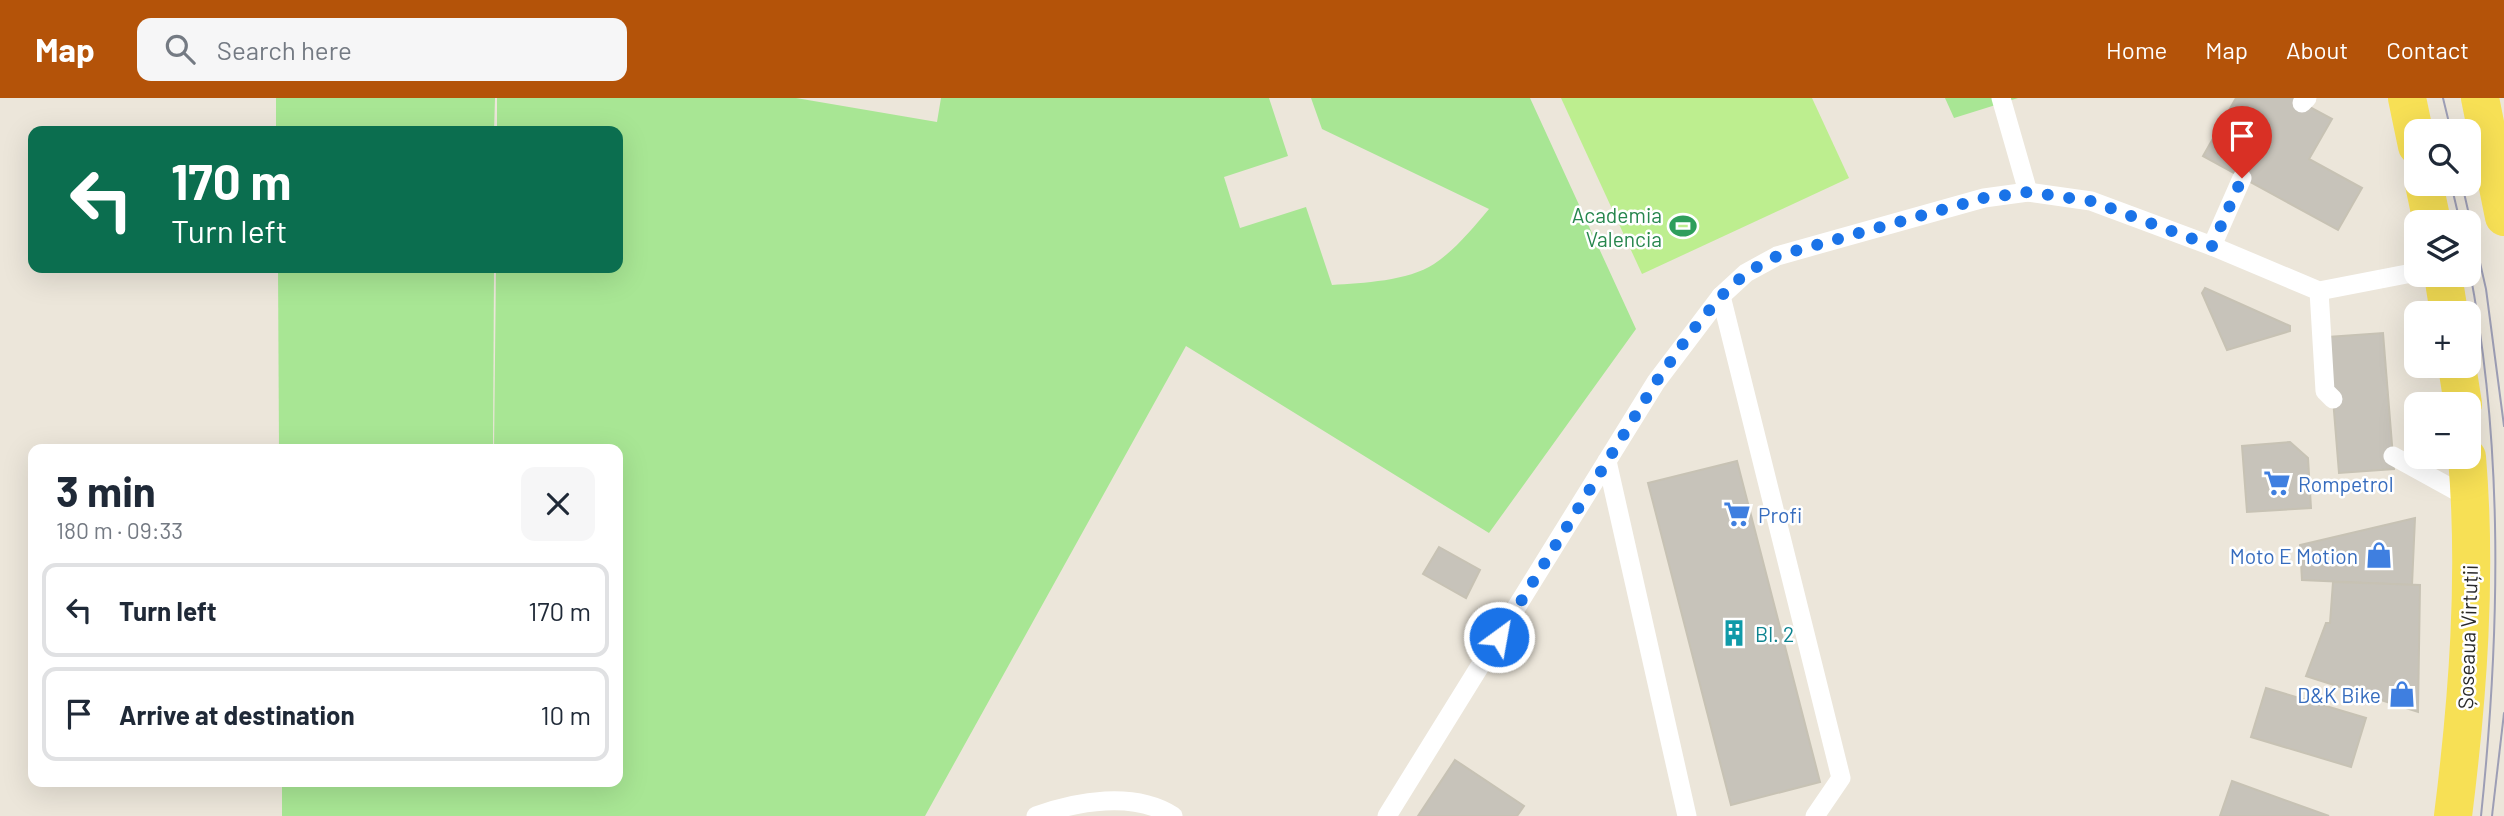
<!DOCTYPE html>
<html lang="en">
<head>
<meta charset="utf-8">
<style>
	:root { --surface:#fff; --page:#f6f6f7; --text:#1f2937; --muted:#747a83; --line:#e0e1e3; --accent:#b45309 }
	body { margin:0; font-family:Barlow,sans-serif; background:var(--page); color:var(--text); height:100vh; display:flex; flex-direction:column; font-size:26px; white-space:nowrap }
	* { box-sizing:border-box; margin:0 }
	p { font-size:23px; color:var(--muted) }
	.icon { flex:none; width:38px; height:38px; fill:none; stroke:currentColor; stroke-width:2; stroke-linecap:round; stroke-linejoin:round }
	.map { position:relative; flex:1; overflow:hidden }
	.drawer { position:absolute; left:28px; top:346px; width:595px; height:343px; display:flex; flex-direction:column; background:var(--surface); border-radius:14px; box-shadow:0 7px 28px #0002 }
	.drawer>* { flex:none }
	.top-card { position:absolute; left:28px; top:28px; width:595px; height:147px; border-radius:14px; box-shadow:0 7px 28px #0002; background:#0b6e4f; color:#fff; overflow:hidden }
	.controls { position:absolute; left:2404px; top:21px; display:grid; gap:14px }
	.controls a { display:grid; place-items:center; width:77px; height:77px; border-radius:14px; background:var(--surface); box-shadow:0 7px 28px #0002; font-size:35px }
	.pin { position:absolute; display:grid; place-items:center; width:60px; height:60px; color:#fff; margin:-72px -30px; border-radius:50% 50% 50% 0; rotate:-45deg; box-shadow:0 0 7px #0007 }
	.pin .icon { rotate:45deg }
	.me { position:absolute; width:77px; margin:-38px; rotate:32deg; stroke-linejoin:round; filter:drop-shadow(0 0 5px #0008) }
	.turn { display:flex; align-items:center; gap:24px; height:147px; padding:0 28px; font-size:32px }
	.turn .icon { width:91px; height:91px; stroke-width:2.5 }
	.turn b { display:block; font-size:49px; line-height:60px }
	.round { display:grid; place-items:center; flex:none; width:74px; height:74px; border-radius:14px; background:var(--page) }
	.summary { display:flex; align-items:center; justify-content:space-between; height:119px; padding:0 28px }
	h1 { font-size:42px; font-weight:700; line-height:52px }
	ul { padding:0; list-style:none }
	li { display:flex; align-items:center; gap:21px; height:94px; margin:0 14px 10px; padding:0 14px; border:4px solid var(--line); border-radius:14px }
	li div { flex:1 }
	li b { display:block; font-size:26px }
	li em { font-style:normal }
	header { display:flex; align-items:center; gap:42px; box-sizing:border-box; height:98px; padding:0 35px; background:var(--accent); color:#fff }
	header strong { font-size:33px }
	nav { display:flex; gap:38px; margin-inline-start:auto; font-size:24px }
	.search { width:490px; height:63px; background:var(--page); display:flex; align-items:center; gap:18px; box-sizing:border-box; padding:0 24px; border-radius:14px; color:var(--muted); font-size:26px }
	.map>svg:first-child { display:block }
	.green { fill:#a8e694 }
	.pitch { fill:#bdee8f }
	.building { fill:#c7c3ba; stroke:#c7c2b4; stroke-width:2 }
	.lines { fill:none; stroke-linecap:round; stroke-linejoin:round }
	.service { stroke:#fff; stroke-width:19 }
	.primary { stroke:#f7e055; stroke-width:38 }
	.tram { stroke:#9d9eb5; stroke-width:2 }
	.route { stroke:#1a73e8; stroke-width:12; stroke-dasharray:0 21.6 }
	.labels { text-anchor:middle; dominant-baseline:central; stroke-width:5; stroke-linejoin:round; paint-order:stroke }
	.leisure-label { font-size:21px; fill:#27864d; stroke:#fff; text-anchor:end }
	.shop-label { font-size:21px; fill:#366cbe; stroke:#fff; text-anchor:start }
	.culture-label { font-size:21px; fill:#0d838f; stroke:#fff; text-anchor:start }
	.street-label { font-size:21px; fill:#292929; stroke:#fff }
</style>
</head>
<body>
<header>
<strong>Map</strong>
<div class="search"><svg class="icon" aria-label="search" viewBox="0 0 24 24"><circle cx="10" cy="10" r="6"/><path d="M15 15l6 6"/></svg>Search here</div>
<nav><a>Home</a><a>Map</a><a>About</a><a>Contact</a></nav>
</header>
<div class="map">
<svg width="2504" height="718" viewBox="0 0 2504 718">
	<rect width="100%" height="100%" fill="#ece6da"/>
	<!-- green -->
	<g class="green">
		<path d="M276,0H495L494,33H276Z"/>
		<path d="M497,0H796L937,24L941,0H1269L1288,58L1224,79L1240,130L1306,109L1332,187C1363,185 1408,183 1434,166C1455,152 1473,130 1489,111L1322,31L1311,0H1530L1636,231L1489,435L1186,248L925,718H282V684H618V352H494L496,170H618V33H497Z"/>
		<path d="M1945,0H2018L1954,20Z"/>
		<path d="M278,170H494L493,352H279Z"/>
	</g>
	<!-- pitch -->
	<path class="pitch" d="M1561,0H1812L1849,80L1642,176Z"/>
	<!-- building -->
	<g class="building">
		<path d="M2236,0H2293L2332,21L2309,61L2362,90L2338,132L2203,58Z"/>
		<path d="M2205,190L2290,228V233L2227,252L2202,195Z"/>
		<path d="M2383,235L2394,371L2339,375L2328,239Z"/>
		<path d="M2290,344L2308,360L2311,410L2247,414L2242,348Z"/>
		<path d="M1737,363L1820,684L1731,707L1648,385Z"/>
		<path d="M2415,420L2412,487L2302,482L2300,447Z"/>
		<path d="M1439,449L1480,472L1466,500L1423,476Z"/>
		<path d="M2333,484L2420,487L2418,614L2306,578L2326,525H2330Z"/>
		<path d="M2266,590L2366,620L2351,669L2251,639Z"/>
		<path d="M1455,662L1524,708L1517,718H1418Z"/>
		<path d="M2232,683L2329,718H2220Z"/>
	</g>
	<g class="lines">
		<!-- service -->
		<g class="service">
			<path d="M2001,0L2028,94"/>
			<path d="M2302,5L2307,0"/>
			<path d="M2212,148L2242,80"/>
			<path d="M2319,193L2325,293L2333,301"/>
			<path d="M1721,198L1841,680L1815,718"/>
			<path d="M2393,358L2471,401"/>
			<path d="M1607,363L1687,718"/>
			<path d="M1036,718C1077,703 1134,693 1173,718"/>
			<path d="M1387,718L1656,284L1721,198L1746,175L1777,158L1984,100L2028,94L2091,103L2212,148L2319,193L2417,174"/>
		</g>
		<!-- primary -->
		<g class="primary">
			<path d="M2407,0L2417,48"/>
			<path d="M2480,0L2504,119"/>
			<path d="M2424,86L2432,124"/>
			<path d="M2443,177L2449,215"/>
			<path d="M2457,268L2463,306"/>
			<path d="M2453,718C2468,599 2477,478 2467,359"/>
		</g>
		<!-- tram -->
		<g class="tram">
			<path d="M2443,0L2451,33"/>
			<path d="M2451,86L2460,124"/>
			<path d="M2462,86L2486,191L2504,328"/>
			<path d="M2469,169C2504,349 2500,536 2481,718"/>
			<path d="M2492,718L2504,615"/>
		</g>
	</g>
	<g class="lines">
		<!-- route -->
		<path class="route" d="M1499,539L1656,284L1692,233L1721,198L1746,175L1777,158L1984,100L2028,94L2091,103L2212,148L2242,80"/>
	</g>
	<!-- icons -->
	<defs>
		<symbol id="stadium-bare" viewBox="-9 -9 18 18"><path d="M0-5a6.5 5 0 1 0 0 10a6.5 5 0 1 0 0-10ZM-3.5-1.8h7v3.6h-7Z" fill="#2e9e5b" stroke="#fff" stroke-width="2.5" paint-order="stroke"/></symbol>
		<symbol id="supermarket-bare" viewBox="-9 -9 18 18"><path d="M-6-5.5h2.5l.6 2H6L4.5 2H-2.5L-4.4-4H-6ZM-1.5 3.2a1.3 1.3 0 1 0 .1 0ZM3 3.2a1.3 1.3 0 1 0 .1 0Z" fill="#3f7fe0" stroke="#fff" stroke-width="2.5" paint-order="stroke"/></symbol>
		<symbol id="shop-bare" viewBox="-9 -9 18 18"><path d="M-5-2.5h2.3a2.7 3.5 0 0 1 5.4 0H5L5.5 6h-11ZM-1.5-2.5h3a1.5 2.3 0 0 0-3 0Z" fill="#3f7fe0" stroke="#fff" stroke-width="2.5" paint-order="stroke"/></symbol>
		<symbol id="building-bare" viewBox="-9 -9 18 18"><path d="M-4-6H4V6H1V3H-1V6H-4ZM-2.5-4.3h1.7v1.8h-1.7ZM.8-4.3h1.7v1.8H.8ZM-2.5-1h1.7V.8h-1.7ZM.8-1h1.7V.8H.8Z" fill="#0f9aa8" stroke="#fff" stroke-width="2.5" paint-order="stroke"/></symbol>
	</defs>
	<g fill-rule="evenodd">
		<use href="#stadium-bare" x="1664" y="109" width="38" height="38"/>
		<use href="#supermarket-bare" x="2258" y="366" width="38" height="38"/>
		<use href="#supermarket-bare" x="1718" y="397" width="38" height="38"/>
		<use href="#shop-bare" x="2360" y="438" width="38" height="38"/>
		<use href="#building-bare" x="1715" y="516" width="38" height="38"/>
		<use href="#shop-bare" x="2383" y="577" width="38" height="38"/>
	</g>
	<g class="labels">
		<!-- leisure labels -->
		<g class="leisure-label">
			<text x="1662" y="116">Academia<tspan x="1662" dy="24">Valencia</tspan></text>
		</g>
		<!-- shop labels -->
		<g class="shop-label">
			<text x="2298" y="385">Rompetrol</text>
			<text x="1758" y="416">Profi</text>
			<text x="2358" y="457" text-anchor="end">Moto E Motion</text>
			<text x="2381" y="596" text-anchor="end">D&amp;K Bike</text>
		</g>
		<!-- culture labels -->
		<g class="culture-label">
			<text x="1755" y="535">Bl. 2</text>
		</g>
		<!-- street labels -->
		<g class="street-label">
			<text transform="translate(2467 539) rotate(-88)">Șoseaua Virtuții</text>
		</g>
	</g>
</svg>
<div class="controls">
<a><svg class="icon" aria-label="search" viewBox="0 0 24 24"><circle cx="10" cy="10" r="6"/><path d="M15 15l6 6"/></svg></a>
<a><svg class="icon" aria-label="layers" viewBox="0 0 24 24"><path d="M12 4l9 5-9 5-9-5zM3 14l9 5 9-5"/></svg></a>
<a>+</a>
<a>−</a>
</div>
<div class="pin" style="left:2242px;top:80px;background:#d93025"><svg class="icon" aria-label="arrive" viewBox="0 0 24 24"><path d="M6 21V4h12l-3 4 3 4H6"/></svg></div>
<svg class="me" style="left:1499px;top:539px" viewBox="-20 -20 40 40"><circle r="17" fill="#1a73e8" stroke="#fff" stroke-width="3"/><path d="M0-11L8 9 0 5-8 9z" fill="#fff"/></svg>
<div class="top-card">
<div class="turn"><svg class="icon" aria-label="left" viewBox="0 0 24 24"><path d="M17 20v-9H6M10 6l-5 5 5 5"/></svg><div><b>170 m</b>Turn left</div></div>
</div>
<section class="drawer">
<div class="summary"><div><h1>3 min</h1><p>180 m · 09:33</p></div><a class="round"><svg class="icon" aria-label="close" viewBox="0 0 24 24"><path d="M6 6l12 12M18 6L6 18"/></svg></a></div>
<ul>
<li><svg class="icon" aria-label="left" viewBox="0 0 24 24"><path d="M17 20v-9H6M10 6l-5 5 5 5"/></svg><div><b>Turn left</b></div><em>170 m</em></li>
<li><svg class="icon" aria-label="arrive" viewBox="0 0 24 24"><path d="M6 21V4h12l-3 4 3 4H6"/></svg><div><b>Arrive at destination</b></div><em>10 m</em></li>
</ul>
</section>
</div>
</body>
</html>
